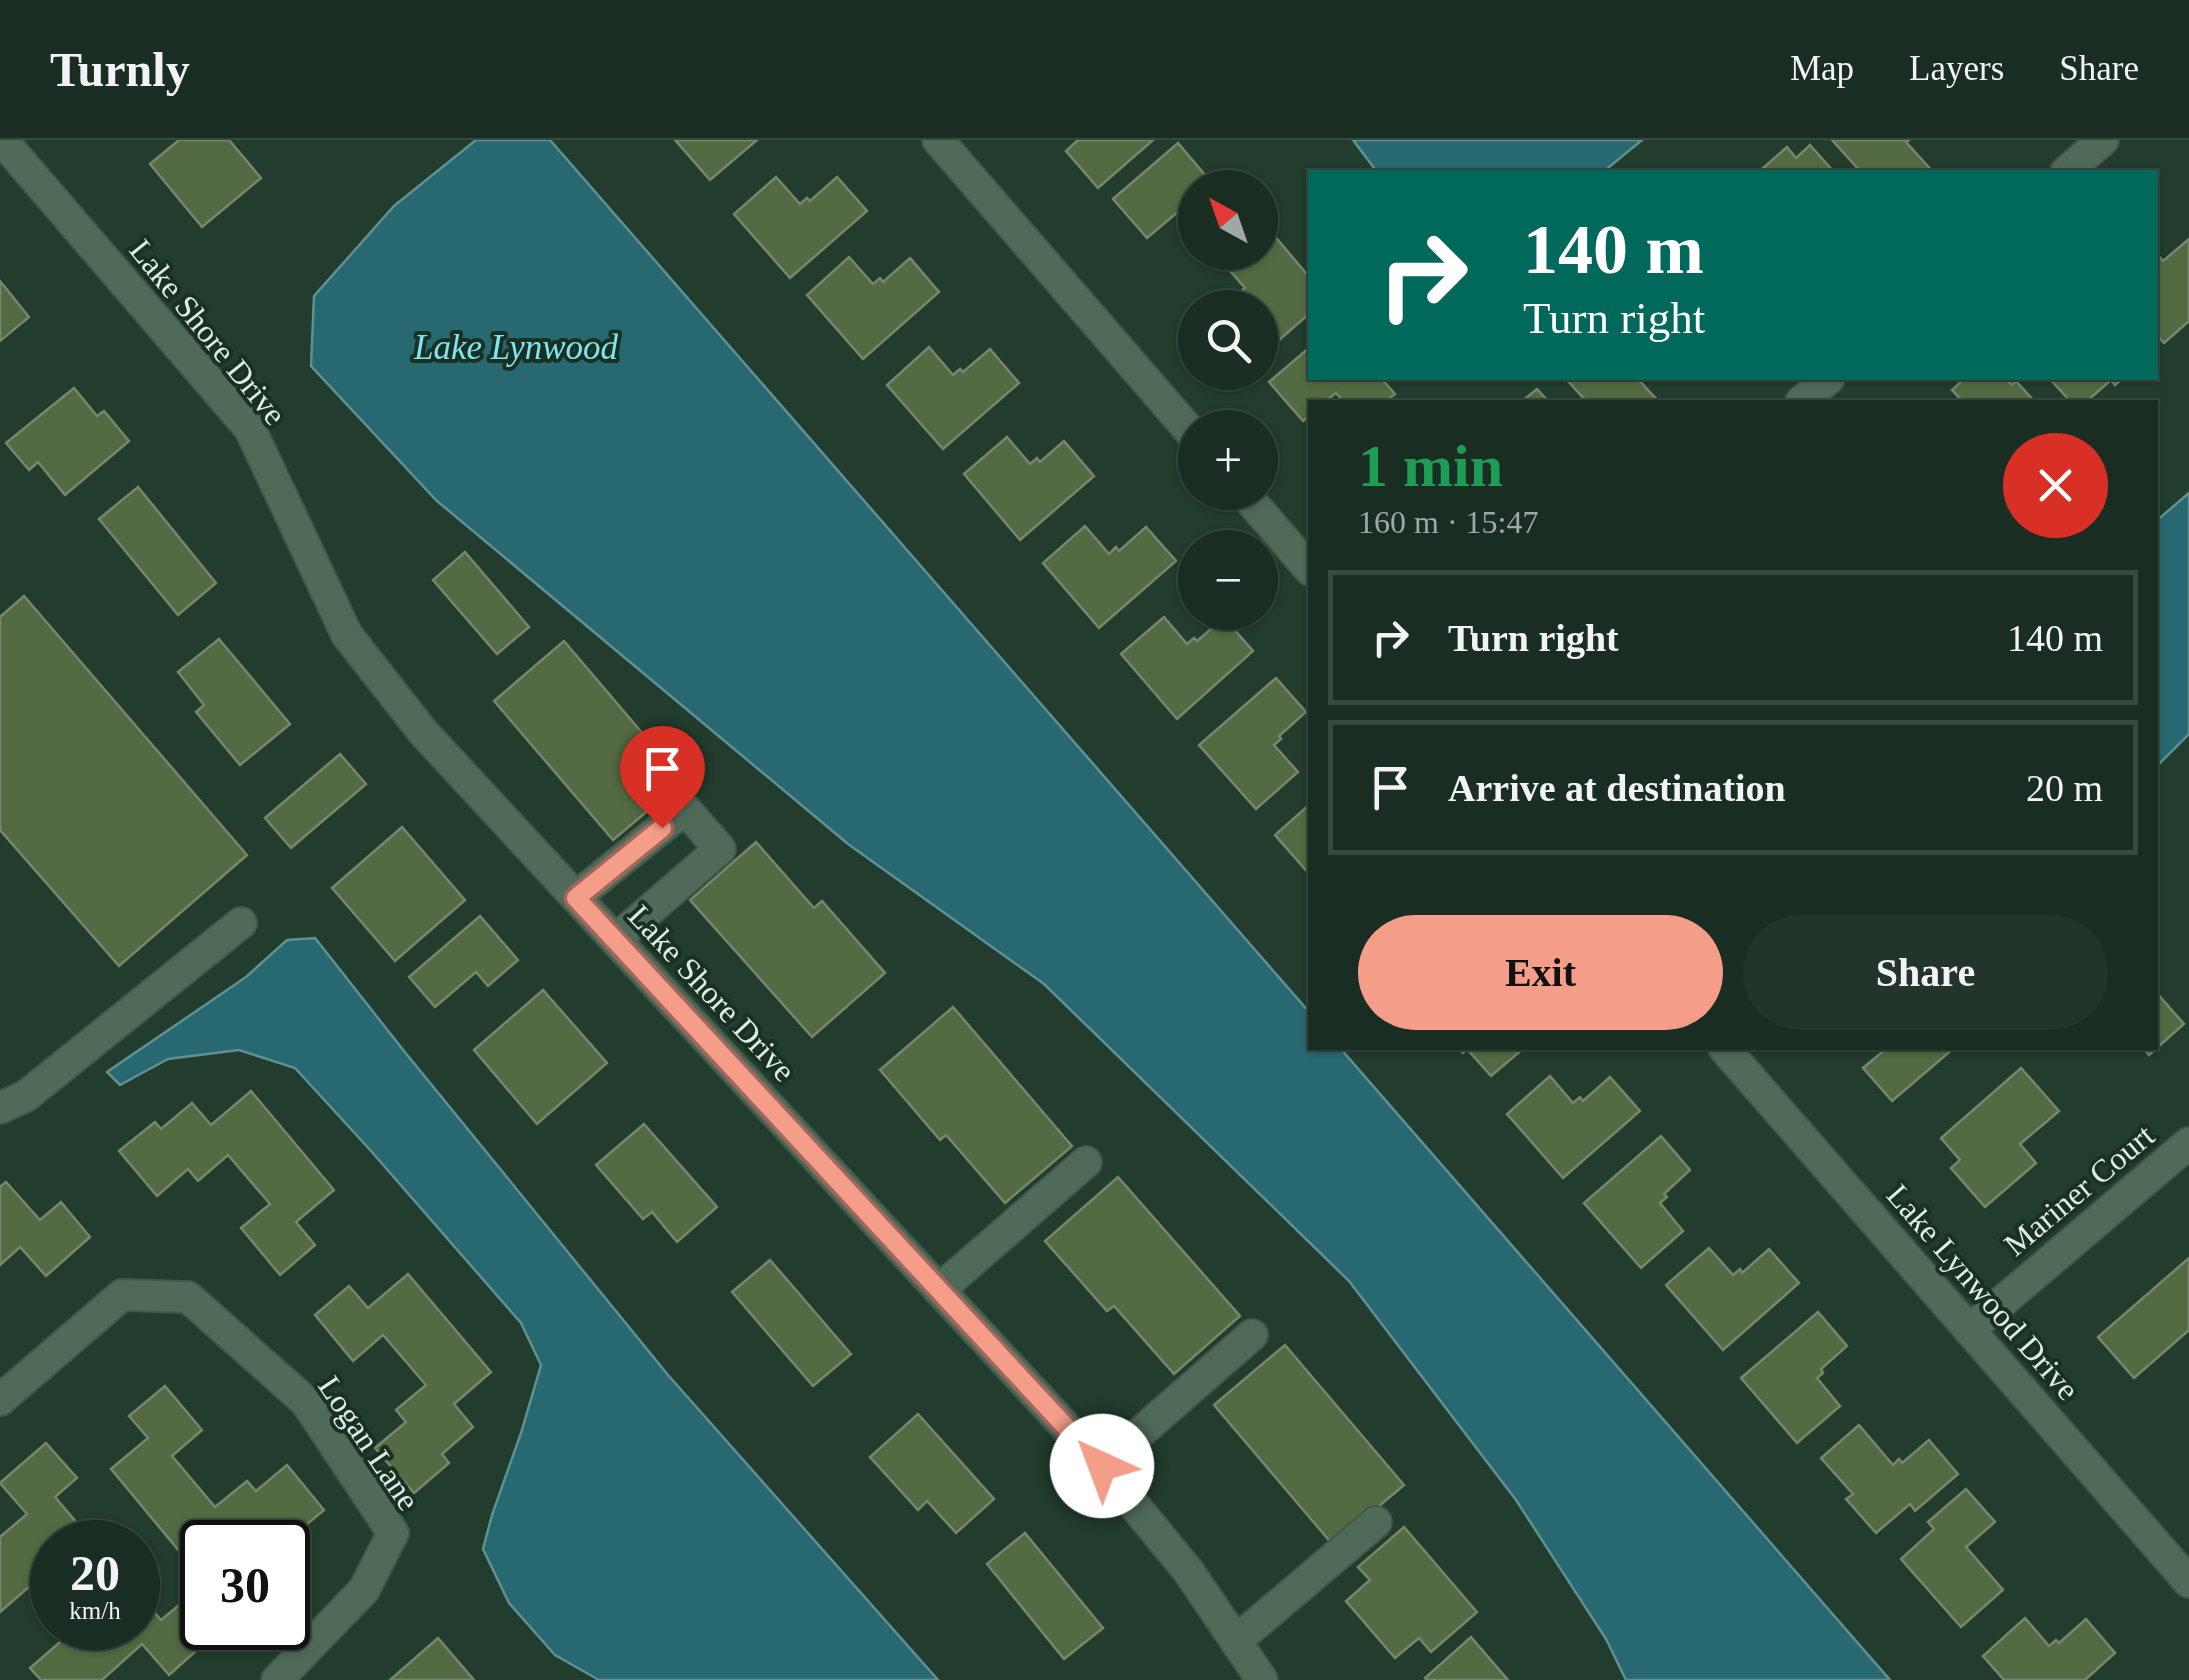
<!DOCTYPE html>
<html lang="en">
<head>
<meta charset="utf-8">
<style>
	:root { --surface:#1a2d22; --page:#23352a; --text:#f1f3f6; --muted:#9fa8a5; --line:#384940; --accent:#f49e8a }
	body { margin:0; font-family:Georgia,serif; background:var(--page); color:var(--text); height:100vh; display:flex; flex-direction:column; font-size:38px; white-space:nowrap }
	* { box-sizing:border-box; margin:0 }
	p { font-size:32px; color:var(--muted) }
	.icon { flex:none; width:55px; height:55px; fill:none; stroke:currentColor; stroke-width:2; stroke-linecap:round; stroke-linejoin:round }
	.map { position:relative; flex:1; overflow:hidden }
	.drawer { position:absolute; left:1308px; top:260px; width:850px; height:650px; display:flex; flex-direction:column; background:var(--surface); border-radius:0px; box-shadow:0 2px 8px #0004,0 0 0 2px var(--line) }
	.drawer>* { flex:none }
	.top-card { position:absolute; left:1308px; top:30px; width:850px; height:210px; border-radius:0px; box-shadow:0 2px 8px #0004,0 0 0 2px var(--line); background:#00695c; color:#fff; overflow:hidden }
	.needle { width:65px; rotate:320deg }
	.controls { position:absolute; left:1178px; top:30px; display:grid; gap:20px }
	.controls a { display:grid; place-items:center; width:100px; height:100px; border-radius:50%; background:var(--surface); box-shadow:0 2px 8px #0004,0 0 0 2px var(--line); font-size:50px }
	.speed { position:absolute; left:30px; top:1380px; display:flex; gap:20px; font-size:50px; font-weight:700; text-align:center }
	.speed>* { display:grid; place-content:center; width:130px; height:130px; border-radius:50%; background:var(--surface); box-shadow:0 2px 8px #0004,0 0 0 2px var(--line); line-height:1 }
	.speed small { font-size:25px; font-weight:400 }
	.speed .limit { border:5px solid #111; border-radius:15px; background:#fff; color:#111 }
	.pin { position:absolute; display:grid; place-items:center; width:85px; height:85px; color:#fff; margin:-102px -42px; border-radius:50% 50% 50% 0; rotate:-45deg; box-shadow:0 0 10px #0007 }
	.pin .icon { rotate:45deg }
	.me { position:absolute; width:110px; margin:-55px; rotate:317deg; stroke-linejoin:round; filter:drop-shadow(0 0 8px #0008) }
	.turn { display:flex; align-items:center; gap:35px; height:210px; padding:0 50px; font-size:45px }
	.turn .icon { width:130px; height:130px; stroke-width:2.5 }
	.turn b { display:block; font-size:70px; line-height:85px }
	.round { display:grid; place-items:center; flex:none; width:105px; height:105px; border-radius:52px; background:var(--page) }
	.head { display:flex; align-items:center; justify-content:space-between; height:170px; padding:0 50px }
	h1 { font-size:60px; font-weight:800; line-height:75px; color:#1e9e55 }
	.action { display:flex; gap:20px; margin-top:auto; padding:20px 50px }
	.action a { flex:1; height:115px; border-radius:60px; background:var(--accent); color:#111; font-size:40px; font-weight:800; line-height:115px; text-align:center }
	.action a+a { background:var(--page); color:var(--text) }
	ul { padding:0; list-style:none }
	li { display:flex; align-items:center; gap:30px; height:135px; margin:0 20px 15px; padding:0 30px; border:5px solid var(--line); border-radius:0px }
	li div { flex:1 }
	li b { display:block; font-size:38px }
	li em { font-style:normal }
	header { display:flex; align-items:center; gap:60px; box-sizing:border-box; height:140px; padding:0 50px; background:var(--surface); border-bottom:2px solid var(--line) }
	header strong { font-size:48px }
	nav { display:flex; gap:55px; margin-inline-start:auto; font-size:35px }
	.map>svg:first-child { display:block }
	.water { fill:#286870; stroke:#5f9093; stroke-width:2.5 }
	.building { fill:#536a42; stroke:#77866d; stroke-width:2.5 }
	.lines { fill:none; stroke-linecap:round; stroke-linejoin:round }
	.minor-casing { stroke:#41574b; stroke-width:34 }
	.minor { stroke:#506a5a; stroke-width:30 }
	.route-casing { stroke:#9f675a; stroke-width:25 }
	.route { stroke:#f49e8a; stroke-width:18 }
	.labels { text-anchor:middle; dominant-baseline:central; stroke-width:8; stroke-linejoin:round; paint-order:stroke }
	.street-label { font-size:32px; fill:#dfede4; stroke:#183123 }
	.water-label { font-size:35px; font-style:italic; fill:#80e4f1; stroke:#183123 }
</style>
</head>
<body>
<header>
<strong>Turnly</strong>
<nav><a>Map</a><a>Layers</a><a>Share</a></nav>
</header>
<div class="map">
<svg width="2189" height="1540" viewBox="0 0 2189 1540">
	<rect width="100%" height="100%" fill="#223c2d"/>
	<!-- water -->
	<g class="water">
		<path d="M476,0H550L1310,873V908H1340L1890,1540H1626L1606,1499L1516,1360L1349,1141L1044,844L848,704L437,361L311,226L314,156L394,66Z"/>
		<path d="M1353,0H1642L1603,32H1377Z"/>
		<path d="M2189,353V594L2155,628V382Z"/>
		<path d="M315,798L404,911L668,1235L938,1540H599L555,1515L509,1463L483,1409L492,1375L521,1293L541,1225L521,1183L371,1011L295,928L239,910L168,919L120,945L107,932L246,837L287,800Z"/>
	</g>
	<!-- building -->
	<g class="building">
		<path d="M179,0H229L261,38L202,87L150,24Z"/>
		<path d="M675,0H757L710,40Z"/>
		<path d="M1078,0H1153L1098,48L1066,11Z"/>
		<path d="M1832,0H1909L1906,2L1933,32H1861Z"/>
		<path d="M1178,3L1211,42L1213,40L1219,48H1195V87L1180,70L1147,98L1113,59Z"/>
		<path d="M1810,5L1834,32H1767L1763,28L1787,7L1796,18Z"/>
		<path d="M776,37L800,64L807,58L810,61L837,37L867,71L790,138L734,74Z"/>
		<path d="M1267,87L1310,138V173L1260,217V168H1251L1239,153L1245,148L1224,124L1238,112H1260V93Z"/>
		<path d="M2189,99V181L2164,203L2155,193V112L2163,121Z"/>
		<path d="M849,117L873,144L880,138L883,142L910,118L939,152L863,219L807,155Z"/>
		<path d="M0,141L29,177L0,201Z"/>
		<path d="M929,207L953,235L960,229L963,232L990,209L1019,243L943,309L887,245Z"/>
		<path d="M1310,207V238H1381L1395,254L1385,262H1344L1336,253L1325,262H1310V275L1303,281L1269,242Z"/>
		<path d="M1565,238H1637L1659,262H1587Z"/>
		<path d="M1965,238H2005L2012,245L2016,241L2035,262H1963L1952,250Z"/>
		<path d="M2049,238H2123L2115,245L2111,240L2086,262H2071Z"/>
		<path d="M74,248L97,276L104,271L129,301L65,355L38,322L29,330L6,303Z"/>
		<path d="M1537,249L1549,262H1521Z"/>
		<path d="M1007,297L1030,324L1037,318L1040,322L1064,301L1094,336L1020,400L964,334Z"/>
		<path d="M138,347L216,443L178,475L99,379Z"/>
		<path d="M1085,386L1109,414L1116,407L1119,411L1146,387L1176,421L1099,488L1043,423Z"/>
		<path d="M465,412L529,487L497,514L433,440Z"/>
		<path d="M24,456L247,715L119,826L0,690V477Z"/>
		<path d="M1164,477L1187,504L1194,498L1197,501L1224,478L1253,511L1177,579L1121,514Z"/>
		<path d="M219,499L290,584L240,625L196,572L204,565L178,532Z"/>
		<path d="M564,501L683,641L613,700L494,561Z"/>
		<path d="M1276,538L1306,572L1279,596L1281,599L1274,605L1298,632L1256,669L1199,605Z"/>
		<path d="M340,614L366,644L291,708L265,678Z"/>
		<path d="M1310,664V735L1275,695Z"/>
		<path d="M402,687L465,760L395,821L332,748Z"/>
		<path d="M756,702L814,768L822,761L885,833L812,897L690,760Z"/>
		<path d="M480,776L518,820L488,846L476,832L435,867L409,837Z"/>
		<path d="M543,850L607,923L537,984L474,910Z"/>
		<path d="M2155,851L2184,884L2149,915L2143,908H2155Z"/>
		<path d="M953,867L1072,1006L1005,1063L946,995L940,1000L880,930Z"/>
		<path d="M1458,908H1524L1491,936L1467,909L1463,913Z"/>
		<path d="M1887,908H1954L1892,961L1863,928Z"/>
		<path d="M2021,928L2059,971L2020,1004L2036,1023L1985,1067L1951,1028L1960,1020L1941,998Z"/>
		<path d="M1550,936L1573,963L1580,957L1583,961L1610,937L1640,971L1563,1038L1507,974Z"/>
		<path d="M251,951L334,1050L296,1082L315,1105L280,1135L241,1088L270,1064L228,1015L198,1041L188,1029L157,1056L119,1011L155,982L161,989L192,963L211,985Z"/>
		<path d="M644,984L717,1067L677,1102L652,1072L643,1079L596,1025Z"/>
		<path d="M1661,996L1690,1030L1664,1054L1667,1057L1660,1063L1683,1091L1641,1128L1584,1063Z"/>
		<path d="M1118,1037L1240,1176L1174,1234L1114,1166L1107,1171L1045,1101Z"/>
		<path d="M6,1042L40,1080L61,1062L90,1097L46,1136L20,1107L0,1125V1047Z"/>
		<path d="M1709,1108L1733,1135L1740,1129L1742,1133L1769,1109L1799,1143L1723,1210L1666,1145Z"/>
		<path d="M2189,1118V1190L2134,1238L2098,1197Z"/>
		<path d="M770,1120L851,1214L813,1246L732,1152Z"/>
		<path d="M408,1134L491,1232L454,1264L473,1287L442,1314L449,1323L414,1353L375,1308L406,1282L396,1270L426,1245L383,1195L353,1221L315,1175L349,1146L368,1168Z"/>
		<path d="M1818,1172L1847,1206L1821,1229L1823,1233L1817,1238L1840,1266L1797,1303L1741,1238Z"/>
		<path d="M1285,1205L1404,1345L1333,1405L1214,1265Z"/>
		<path d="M165,1246L202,1290L172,1316L215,1367L247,1341L256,1351L287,1325L324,1370L289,1399L283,1391L269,1402H239L234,1395L225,1402H202V1421L194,1429L111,1329L148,1298L129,1276Z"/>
		<path d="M918,1274L994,1359L956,1393L927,1361L918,1370L870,1317Z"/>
		<path d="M1859,1285L1893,1325L1899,1319L1902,1323L1929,1300L1958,1334L1915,1371L1910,1364L1876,1393L1846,1359L1853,1354L1821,1318Z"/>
		<path d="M46,1303L77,1338L55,1357L88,1396L81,1402H52V1427L0,1472V1397L27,1374L0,1343Z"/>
		<path d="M1966,1349L1995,1382L1966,1407L2003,1450L1961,1487L1901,1419L1934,1389L1928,1382Z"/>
		<path d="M1404,1387L1477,1472L1431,1512L1419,1498L1395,1518L1346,1461L1370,1440L1358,1427Z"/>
		<path d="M1025,1393L1103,1488L1064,1519L987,1424Z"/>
		<path d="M138,1453L161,1480L184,1461L202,1482V1488H207L214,1495L169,1535L142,1504L102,1540H41L30,1528L76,1488H138Z"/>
		<path d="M2025,1478L2049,1506L2056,1500L2059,1503L2086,1479L2115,1513L2085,1540H2004L1983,1516Z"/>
		<path d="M1471,1497L1508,1540H1427L1425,1538Z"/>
		<path d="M438,1498L474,1540H390Z"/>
	</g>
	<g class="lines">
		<defs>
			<g id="minor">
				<path d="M2,0L250,289L347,495L423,592L1102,1326L1189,1432L1262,1540"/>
				<path d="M938,0L1195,297"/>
				<path d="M2066,32L2103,0"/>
				<path d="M1801,262L1829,238"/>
				<path d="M1243,352L1310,430"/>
				<path d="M576,757L685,669L720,709L615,800"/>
				<path d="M1724,908L2189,1442"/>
				<path d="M0,968L26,956L241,783"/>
				<path d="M939,1150L1086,1022"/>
				<path d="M1969,1190L2189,1003"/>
				<path d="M0,1260L122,1155L188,1157L306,1262L393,1393L364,1450L277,1540"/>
				<path d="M1102,1326L1252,1195"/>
				<path d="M1236,1501L1376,1382"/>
			</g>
		</defs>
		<!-- minor casing -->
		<use href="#minor" class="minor-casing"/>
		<!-- minor -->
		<use href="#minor" class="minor"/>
	</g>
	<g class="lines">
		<defs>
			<path id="route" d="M662,688L576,758L1102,1326"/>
		</defs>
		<!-- route casing -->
		<use href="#route" class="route-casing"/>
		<!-- route -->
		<use href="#route" class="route"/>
	</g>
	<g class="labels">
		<!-- street labels -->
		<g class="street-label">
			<text transform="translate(208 192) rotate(51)">Lake Shore Drive</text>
			<text transform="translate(712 853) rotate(47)">Lake Shore Drive</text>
			<text transform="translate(2079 1050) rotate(-40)">Mariner Court</text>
			<text transform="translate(1983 1152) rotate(49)">Lake Lynwood Drive</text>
			<text transform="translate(369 1303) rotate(56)">Logan Lane</text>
		</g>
		<!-- water labels -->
		<g class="water-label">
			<text x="516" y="207">Lake Lynwood</text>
		</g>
	</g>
</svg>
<div class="controls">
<a><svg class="needle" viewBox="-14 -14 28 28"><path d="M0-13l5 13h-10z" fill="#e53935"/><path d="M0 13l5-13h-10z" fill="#9fa8a5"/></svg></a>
<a><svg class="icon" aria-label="search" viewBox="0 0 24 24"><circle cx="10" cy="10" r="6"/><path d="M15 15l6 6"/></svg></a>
<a>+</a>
<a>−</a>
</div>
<div class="speed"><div>20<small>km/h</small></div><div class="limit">30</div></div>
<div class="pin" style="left:662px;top:688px;background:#d93025"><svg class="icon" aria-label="arrive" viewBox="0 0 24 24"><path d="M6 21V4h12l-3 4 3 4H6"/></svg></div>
<svg class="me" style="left:1102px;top:1326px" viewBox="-20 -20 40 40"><circle r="19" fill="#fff"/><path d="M0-13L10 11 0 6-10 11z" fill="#f49e8a"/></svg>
<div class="top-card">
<div class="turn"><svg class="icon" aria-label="right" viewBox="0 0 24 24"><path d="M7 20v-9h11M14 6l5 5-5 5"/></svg><div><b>140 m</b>Turn right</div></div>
</div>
<section class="drawer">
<div class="head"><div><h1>1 min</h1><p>160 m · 15:47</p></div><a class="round" style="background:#d93025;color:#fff"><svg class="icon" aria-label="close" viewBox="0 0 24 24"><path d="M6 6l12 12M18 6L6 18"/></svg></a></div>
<ul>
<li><svg class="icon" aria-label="right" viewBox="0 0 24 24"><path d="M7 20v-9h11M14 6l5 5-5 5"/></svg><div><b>Turn right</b></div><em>140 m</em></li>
<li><svg class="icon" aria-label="arrive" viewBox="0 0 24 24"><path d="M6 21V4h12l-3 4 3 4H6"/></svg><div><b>Arrive at destination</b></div><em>20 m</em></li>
</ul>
<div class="action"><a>Exit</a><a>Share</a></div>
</section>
</div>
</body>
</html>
